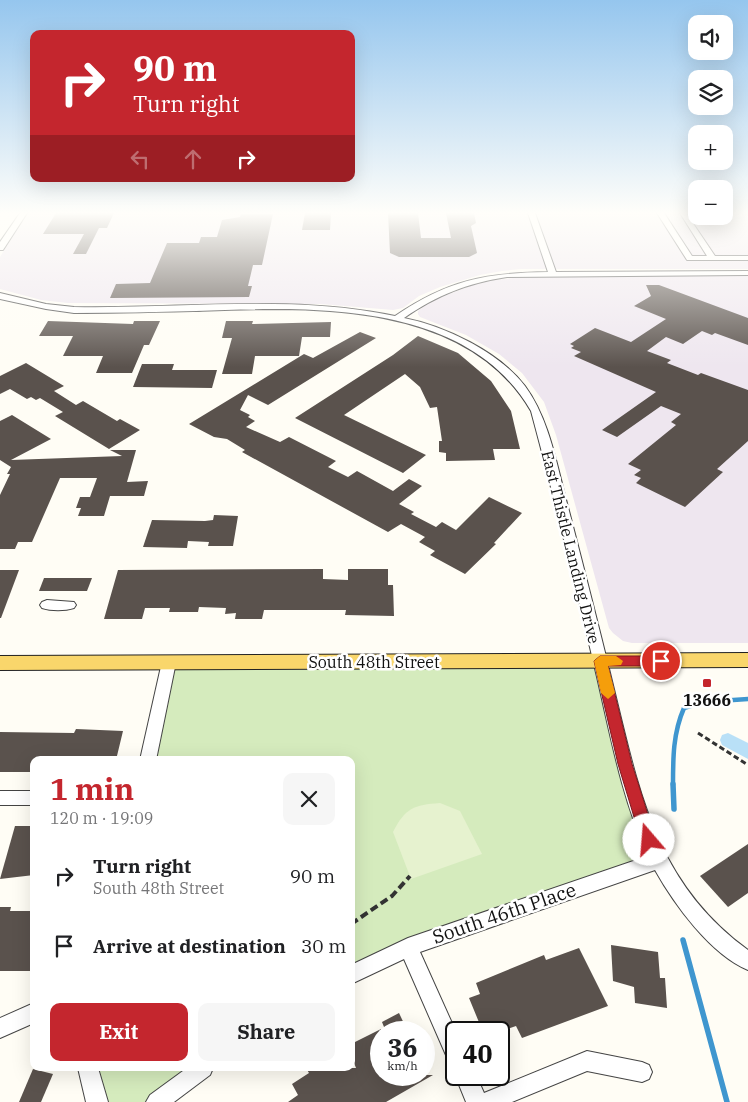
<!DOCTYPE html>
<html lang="en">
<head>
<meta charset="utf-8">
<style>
	:root { --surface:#fff; --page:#f6f6f6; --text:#202124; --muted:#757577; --accent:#c4262e }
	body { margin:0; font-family:"IBM Plex Serif",serif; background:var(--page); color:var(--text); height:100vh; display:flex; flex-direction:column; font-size:19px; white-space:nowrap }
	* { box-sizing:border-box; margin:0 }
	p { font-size:16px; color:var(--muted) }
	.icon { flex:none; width:28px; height:28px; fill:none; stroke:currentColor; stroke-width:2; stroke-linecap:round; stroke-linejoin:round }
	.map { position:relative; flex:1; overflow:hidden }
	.panel { position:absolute; left:30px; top:756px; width:325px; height:315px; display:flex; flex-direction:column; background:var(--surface); border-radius:10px; box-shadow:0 5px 20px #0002 }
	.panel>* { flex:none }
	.guide { position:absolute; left:30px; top:30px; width:325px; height:152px; border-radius:10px; box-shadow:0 5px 20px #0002; background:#c4262e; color:#fff; overflow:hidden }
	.controls { position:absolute; left:688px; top:15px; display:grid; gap:10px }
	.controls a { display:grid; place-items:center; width:45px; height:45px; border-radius:10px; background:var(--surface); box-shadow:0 5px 20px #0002; font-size:25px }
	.speed { position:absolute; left:370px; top:1021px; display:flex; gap:10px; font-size:25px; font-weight:700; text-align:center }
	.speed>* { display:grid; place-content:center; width:65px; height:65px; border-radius:50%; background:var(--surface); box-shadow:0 5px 20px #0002; line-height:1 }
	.speed small { font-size:12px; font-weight:400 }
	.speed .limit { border:2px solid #111; border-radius:8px; background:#fff; color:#111 }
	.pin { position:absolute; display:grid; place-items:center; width:42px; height:42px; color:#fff; margin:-21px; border:2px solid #fff; border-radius:50%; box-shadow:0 1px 5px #0007 }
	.me { position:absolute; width:55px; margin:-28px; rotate:342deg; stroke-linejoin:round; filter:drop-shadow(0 0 4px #0008) }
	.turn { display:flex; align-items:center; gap:18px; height:105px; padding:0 20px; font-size:22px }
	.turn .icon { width:65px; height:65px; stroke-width:2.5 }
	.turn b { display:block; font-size:35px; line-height:42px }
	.lanes { display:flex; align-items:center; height:48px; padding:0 20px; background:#0003; justify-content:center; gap:25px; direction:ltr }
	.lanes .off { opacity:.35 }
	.round { display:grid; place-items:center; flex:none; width:52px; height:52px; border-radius:10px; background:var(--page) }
	.headline { display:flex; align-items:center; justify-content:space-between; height:85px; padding:0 20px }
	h1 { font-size:30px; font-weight:700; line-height:38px; color:var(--accent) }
	.action { display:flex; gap:10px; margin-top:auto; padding:10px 20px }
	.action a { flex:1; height:58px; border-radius:10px; background:var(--accent); color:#fff; font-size:20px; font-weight:700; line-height:58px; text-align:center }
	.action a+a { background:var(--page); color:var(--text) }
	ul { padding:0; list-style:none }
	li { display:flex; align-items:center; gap:15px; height:70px; padding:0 20px }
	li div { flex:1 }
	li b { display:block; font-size:19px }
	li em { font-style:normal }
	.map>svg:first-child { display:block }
	.industrial { fill:#eee6ef }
	.green { fill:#d5ebbd }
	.pitch { fill:#e6f2cf }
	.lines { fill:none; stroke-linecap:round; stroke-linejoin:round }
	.stream-far1 { stroke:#3f96cf; stroke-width:4.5 }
	.stream { stroke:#3f96cf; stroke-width:5.5 }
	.canal { fill:#b9e0f7; fill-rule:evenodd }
	.building { fill:#5a524d }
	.minor-casing { stroke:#444; stroke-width:2 }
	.major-casing { stroke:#222; stroke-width:2 }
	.path-far1 { stroke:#333; stroke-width:3; stroke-dasharray:5.5 3; stroke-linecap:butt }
	.path { stroke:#333; stroke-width:4; stroke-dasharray:8 4; stroke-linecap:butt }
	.minor { fill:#fff; fill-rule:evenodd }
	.major { fill:#f9d66b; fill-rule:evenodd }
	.route { fill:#c4262e; stroke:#7f191e }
	.slow { fill:#f59e0b }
	.poi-dot { fill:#c4262e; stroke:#fff; stroke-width:2 }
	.labels { text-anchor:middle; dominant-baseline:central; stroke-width:5; stroke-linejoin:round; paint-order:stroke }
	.street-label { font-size:16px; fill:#111; stroke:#fff }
	.poi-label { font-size:16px; font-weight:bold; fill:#111; stroke:#fff }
	.near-street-label { font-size:19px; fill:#111; stroke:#fff }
</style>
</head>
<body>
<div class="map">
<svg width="748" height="1102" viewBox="0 0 748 1102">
	<rect width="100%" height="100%" fill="#fffdf5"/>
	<!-- industrial -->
	<g class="industrial">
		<path d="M27,213H696V216H724V213H748V269H521L502,271L480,275L440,287L419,296L403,308L393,310L321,304L68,303L41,300L0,289V257Z"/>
		<path d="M534,276H748V643H632L623,641L613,633L609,628L556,435L544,402L522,373L499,354L466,335L420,317L418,314V311L430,301L473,285L494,280Z"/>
	</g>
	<!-- green -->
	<g class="green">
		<path d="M600,661L660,860L351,975V760H148L169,662Z"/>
		<path d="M88,1068H203L157,1102H97Z"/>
	</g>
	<!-- pitch -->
	<path class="pitch" d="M440,803L460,811L482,854L411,879L393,832C405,808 414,805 440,803Z"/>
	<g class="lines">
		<!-- stream-far1 -->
		<path class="stream-far1" d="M673,785C673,758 673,733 684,708L704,702L748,699"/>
		<!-- stream -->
		<g class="stream">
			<path d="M673,784L674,809"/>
			<path d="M683,940L727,1102"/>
		</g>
		<!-- canal -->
		<path class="canal" d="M728,733L748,743V759L722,745L720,740L722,735Z"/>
	</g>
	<!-- building -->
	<g class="building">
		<path d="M56,213H114L107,228H99L86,254H73L84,234H43Z"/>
		<path d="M305,213H331L330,230H302Z"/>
		<path d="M388,213H418L421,238H451L446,213H474L476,223L471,226L477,253L469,257H399L390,253Z"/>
		<path d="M241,214H273L262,265H253L248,286H252L249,297L110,298L116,284L150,283L167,243H199L201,237H217L222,220L240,217Z"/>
		<path d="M646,285H659L748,318V345L715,333L712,335L702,331L683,344L666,337L647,351L671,360L667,363L698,375L701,373L748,390V441L717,469L723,472L685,507L636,483L641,478L634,475L641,470L628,464L676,425L671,422L681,414L661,406L617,437L602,430L656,392L574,356L581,352L571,348L574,346L570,344L595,328L631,342L666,319L634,306L651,296Z"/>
		<path d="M48,321L133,324L134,321H160L149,345H144L132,373H96L103,356H63L73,336H39Z"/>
		<path d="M226,321H253L252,324L331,322L330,337H302L299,356H255L252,374H222L232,338H222Z"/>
		<path d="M360,332L376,338L268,405L248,395L240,410L250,415L248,417L255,421L246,427L280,442L289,437L336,461L328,467L348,477L357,471L393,491L409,479L422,486L399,504L414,512L411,514L436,527L442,522L456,530L489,497L522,513L494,543L496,544L465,574L430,555L435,551L419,542L425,537L401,524L388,532L242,452L245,450L227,439L214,437L189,424L304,354L313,358Z"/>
		<path d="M418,336L458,353L491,381L511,411L520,449H493L495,460L446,461V453L439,452V441H442L437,407L430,408L420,387L405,374L344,415L426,455L403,473L295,418L393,355Z"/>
		<path d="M26,363L64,386L54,391L76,405L83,401L117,421L120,419L140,430L109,449L55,416L63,412L40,398L36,400L31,397L27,399L10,389L0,394V376Z"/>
		<path d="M142,364H174L172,370H217L212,388L133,387Z"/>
		<path d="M12,415L51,439L11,460L122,456L110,450H136L127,482L148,481L144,496H110L104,516H78L81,508H76L80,497H90L97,478H60L32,542H18L15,549H0V495L10,474H7L11,467L0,460V421Z"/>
		<path d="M214,515L238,516L233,546H208L209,542L188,541L187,548L143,547L152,520L205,521L213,520Z"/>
		<path d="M323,569V579L348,580V569H388V585H393L394,616L345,615L346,610H264L262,619H235L236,613L225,614L226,608L199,607L198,612H169L170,608H145L142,619H104L118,570Z"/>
		<path d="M0,570H19L1,618H0Z"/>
		<path d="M44,578H92L87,591H39Z"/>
		<path d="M76,729L123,731L116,760H34V772H0V732L74,733Z"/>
		<path d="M15,826H34V875L0,879Z"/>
		<path d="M748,844V893L728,907L700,876Z"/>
		<path d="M0,907H11L10,911H34V957L30,971H0Z"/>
		<path d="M611,945L658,952L660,978H665L667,1008L635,1003L634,987L613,981Z"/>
		<path d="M579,948L608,1006L522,1038L516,1026L498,1032H483L469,998L480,994L476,983L544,955L546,960Z"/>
		<path d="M399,1013L408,1032H386L382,1022Z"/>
		<path d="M381,1029V1075H433L386,1102H288L298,1095L292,1084L309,1073L306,1068H356L351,1055V1044Z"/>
		<path d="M33,1069L53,1074L41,1102H19Z"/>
	</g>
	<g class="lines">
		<defs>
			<g id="minor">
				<path d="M20,213H27L3,250H0V242Z"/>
				<path d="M528,213H535L556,272L748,271V275L507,277C468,283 437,295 404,318C445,326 499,352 525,386C550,420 557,467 568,507C583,565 598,623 612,681C638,787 654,882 748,950V970C711,955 674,904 655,870L420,952L456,1032V1065L449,1062L404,959L351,984V965L408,938L648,856C622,799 611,738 597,677C576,588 555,499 531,411C466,299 308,307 196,311C155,312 115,313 74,313L46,309L0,299V293L46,304L74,307C181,309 290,294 395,316C448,280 485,273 548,272Z"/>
				<path d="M657,213H664L692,256H707L680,213H686L715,256H748V260H687Z"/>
				<path d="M47,600L74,602L76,605L74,608C65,611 51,611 42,608L40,605L42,602Z"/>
				<path d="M169,656L174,658L176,662L156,760H140L162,662L164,658Z"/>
				<rect x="0" y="791" width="34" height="14"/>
				<path d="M34,1003V1023L0,1038V1018Z"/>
				<path d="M587,1051L642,1062L649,1065L652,1072L649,1079L642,1082L587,1071L512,1102H466L455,1075L456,1071V1075H476L484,1093Z"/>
				<path d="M78,1068H98L108,1102H86Z"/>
				<path d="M187,1068H213L210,1075L174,1102H146L150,1095Z"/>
			</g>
			<path id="major" d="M748,653V667L0,670V656Z"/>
		</defs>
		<!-- minor casing -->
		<use href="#minor" class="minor-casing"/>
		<!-- major casing -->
		<use href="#major" class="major-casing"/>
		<!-- path-far1 -->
		<path class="path-far1" d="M698,733L748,765"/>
		<!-- path -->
		<path class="path" d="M351,924L392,896L410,876"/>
		<!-- minor -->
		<use href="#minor" class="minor"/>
		<!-- major -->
		<use href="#major" class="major"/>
	</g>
	<!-- sky -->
	<linearGradient id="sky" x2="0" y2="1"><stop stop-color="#95c6ee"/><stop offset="0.58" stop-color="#fffefa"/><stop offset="1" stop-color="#fffefa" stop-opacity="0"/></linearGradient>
	<rect width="748" height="367" fill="url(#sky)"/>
	<!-- route -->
	<path class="route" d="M600,656H661L667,661L661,666H608L632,764L656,840L654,845L649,847L643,845L641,840L618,764L594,661Z"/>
	<!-- slow -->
	<path class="slow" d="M600,656H616L623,661L621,665L608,666L615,693L608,699L601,693L594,661Z"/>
	<!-- markers -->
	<rect class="poi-dot" x="702" y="678" width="10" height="10" rx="2.5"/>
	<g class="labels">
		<!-- street labels -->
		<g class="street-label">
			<text transform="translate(571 547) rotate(76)">East Thistle Landing Drive</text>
			<text x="374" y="662">South 48th Street</text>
		</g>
		<!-- poi labels -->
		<g class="poi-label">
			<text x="707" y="700">13666</text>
		</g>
		<!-- near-street labels -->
		<g class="near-street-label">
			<text transform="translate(504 913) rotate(-19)">South 46th Place</text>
		</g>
	</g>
</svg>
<div class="controls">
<a><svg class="icon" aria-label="sound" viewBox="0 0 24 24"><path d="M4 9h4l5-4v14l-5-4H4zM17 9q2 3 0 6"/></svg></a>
<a><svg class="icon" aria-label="layers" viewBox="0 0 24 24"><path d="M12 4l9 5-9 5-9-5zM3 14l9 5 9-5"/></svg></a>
<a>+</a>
<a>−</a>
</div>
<div class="speed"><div>36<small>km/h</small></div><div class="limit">40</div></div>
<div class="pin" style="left:661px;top:661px;background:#d93025"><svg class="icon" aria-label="arrive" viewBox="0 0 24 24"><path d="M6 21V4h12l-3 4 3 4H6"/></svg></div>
<svg class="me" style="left:649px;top:840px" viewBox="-20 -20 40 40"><circle r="19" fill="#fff"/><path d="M0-13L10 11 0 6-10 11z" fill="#c4262e"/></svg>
<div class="guide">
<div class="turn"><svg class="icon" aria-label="right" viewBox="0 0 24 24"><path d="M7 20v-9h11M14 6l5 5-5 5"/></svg><div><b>90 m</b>Turn right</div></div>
<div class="lanes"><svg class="icon off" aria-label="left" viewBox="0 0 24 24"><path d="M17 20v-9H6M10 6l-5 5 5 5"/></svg><svg class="icon off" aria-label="ahead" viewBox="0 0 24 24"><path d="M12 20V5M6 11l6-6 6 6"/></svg><svg class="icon" aria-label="right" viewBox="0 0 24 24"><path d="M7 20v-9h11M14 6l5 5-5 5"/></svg></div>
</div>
<section class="panel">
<div class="headline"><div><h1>1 min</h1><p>120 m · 19:09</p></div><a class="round"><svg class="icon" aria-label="close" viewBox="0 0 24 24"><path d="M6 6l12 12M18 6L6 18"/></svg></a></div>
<ul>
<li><svg class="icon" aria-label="right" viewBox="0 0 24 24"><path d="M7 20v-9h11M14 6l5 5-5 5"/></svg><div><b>Turn right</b><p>South 48th Street</p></div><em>90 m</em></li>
<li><svg class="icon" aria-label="arrive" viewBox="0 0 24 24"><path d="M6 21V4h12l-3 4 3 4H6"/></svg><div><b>Arrive at destination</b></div><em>30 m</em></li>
</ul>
<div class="action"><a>Exit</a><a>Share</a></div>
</section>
</div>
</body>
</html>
